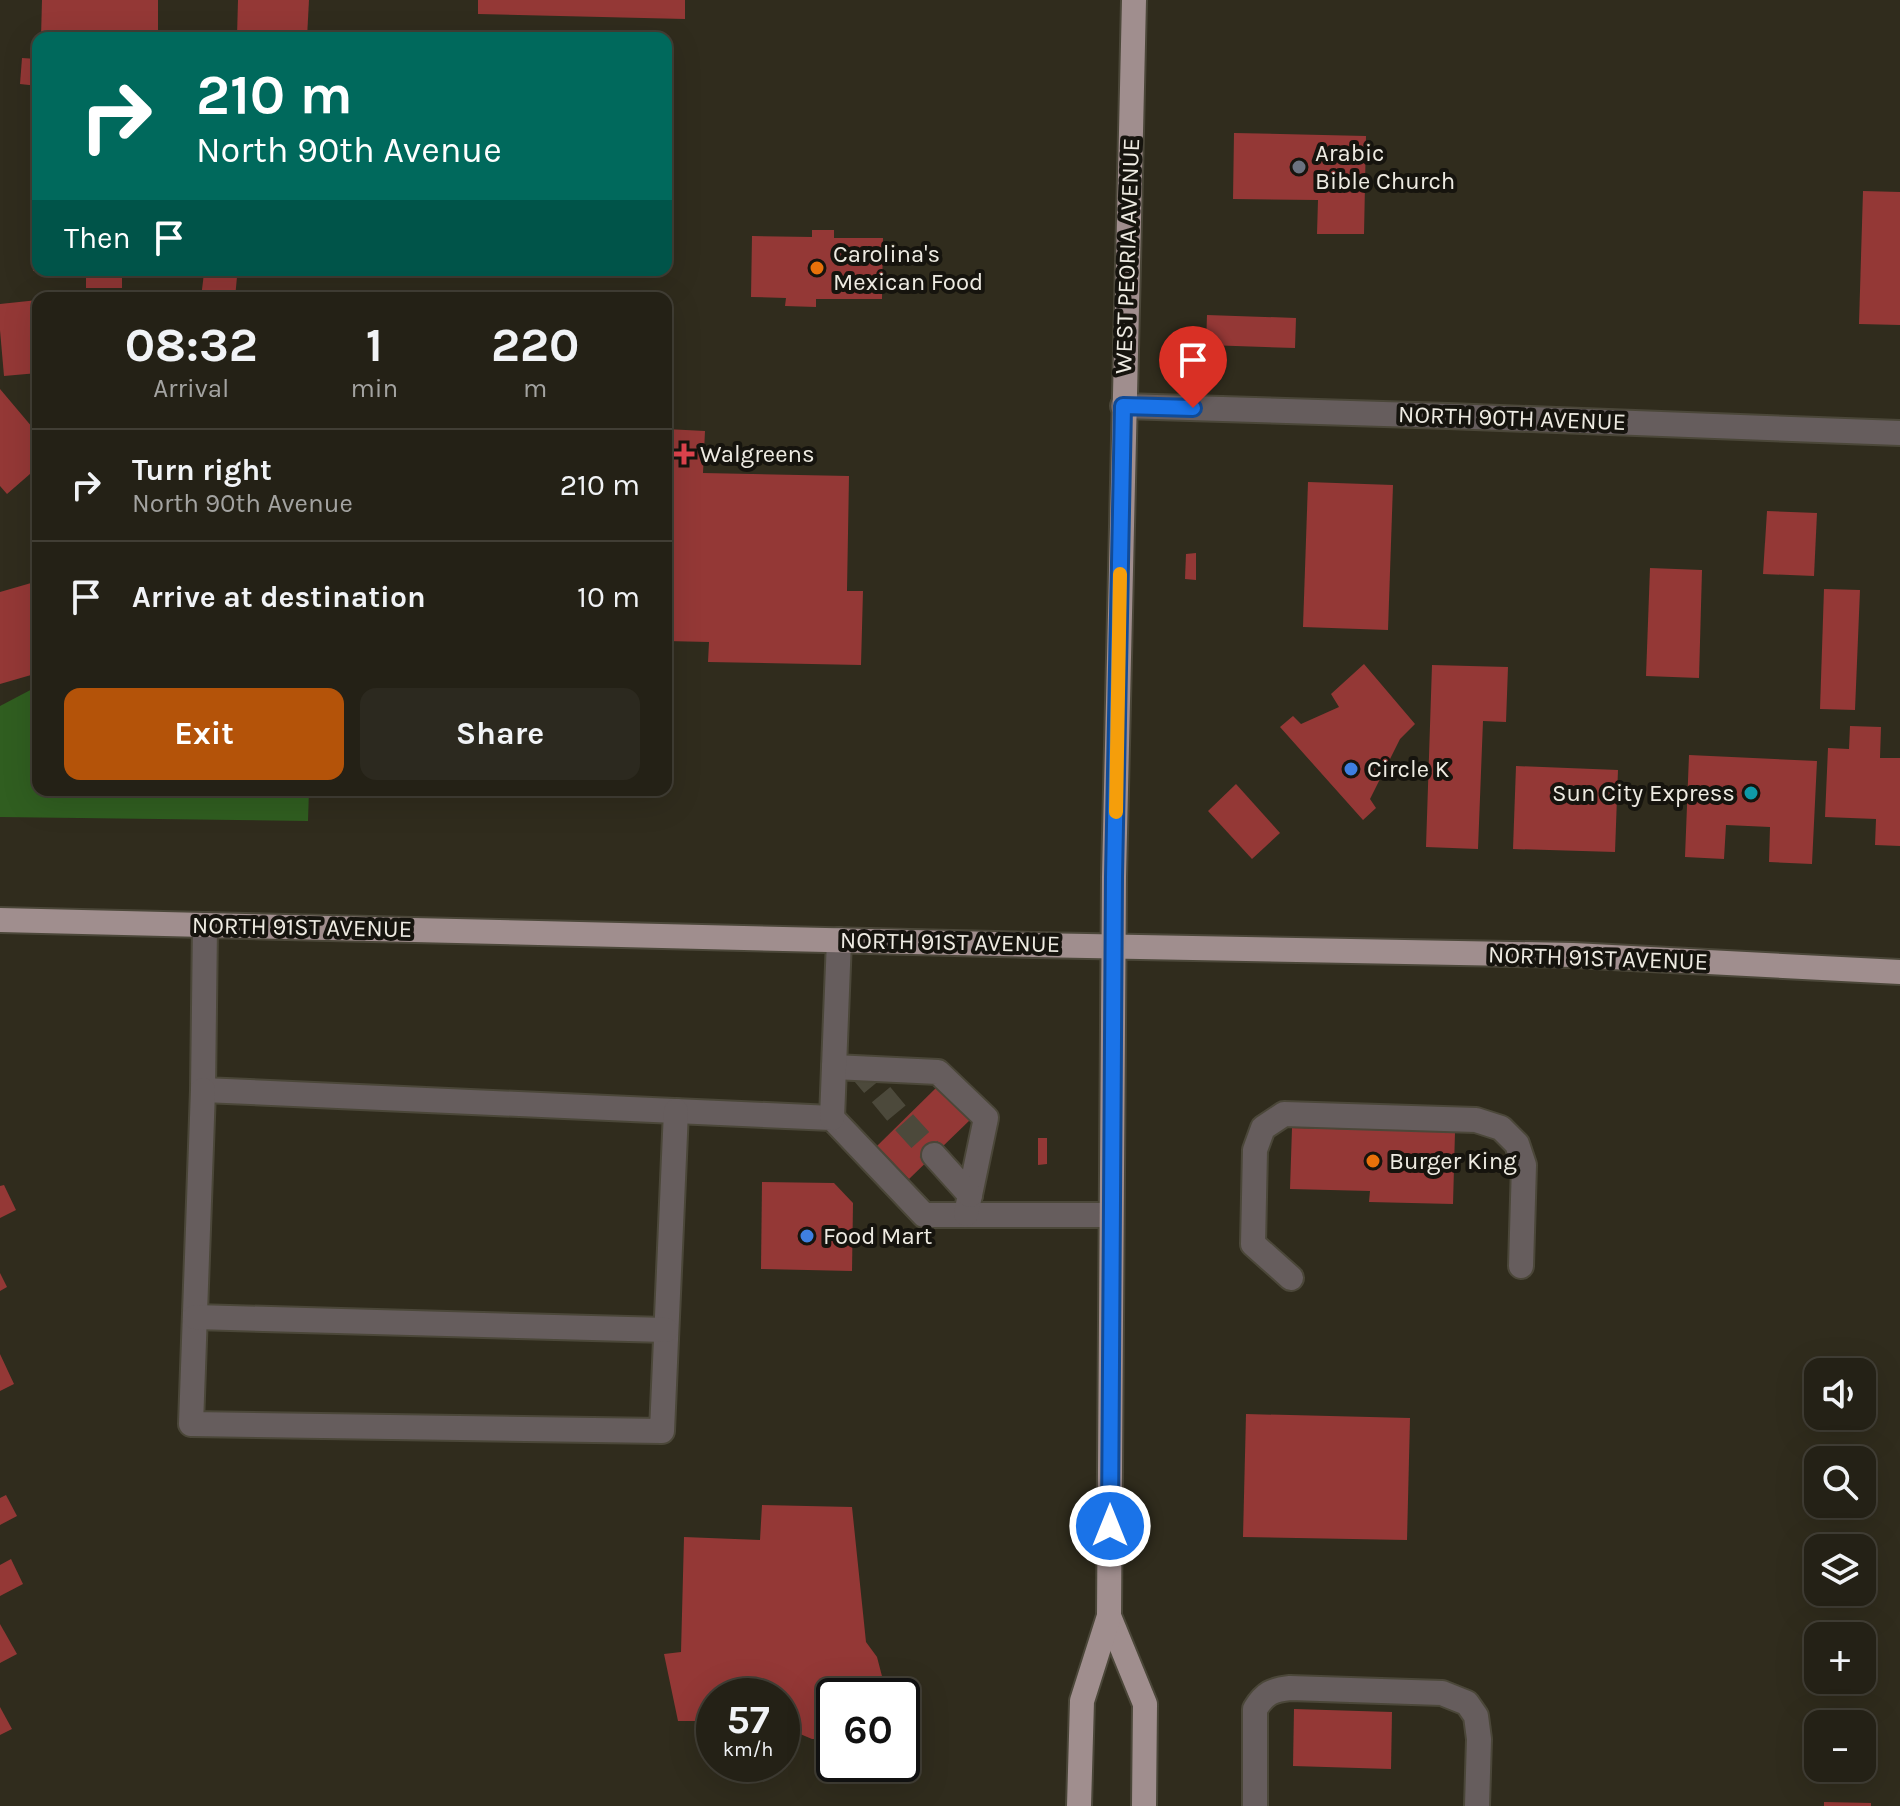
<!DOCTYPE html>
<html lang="en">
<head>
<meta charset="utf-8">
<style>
	:root { --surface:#242116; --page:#2c291f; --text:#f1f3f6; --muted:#a3a3a1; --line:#413e35; --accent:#b45309 }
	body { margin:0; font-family:Karla,sans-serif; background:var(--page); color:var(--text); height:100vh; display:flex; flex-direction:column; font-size:30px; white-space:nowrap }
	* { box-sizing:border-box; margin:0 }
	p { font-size:26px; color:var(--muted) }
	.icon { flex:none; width:44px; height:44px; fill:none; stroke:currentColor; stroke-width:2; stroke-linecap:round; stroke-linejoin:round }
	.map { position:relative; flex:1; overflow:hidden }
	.side { position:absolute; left:32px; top:292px; width:640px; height:504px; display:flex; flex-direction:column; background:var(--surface); border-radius:16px; box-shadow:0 8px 32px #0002,0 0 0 2px var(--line) }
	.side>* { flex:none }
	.banner { position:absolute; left:32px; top:32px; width:640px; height:244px; border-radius:16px; box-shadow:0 8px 32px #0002,0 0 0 2px var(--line); background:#00695c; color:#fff; overflow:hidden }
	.buttons { position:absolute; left:1804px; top:1358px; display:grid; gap:16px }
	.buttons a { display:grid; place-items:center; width:72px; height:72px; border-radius:16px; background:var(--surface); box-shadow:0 8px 32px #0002,0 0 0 2px var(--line); font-size:40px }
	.speed { position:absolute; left:696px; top:1678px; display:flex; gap:16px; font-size:40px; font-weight:700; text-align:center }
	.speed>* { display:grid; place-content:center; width:104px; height:104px; border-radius:50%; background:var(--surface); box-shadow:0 8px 32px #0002,0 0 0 2px var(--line); line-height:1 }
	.speed small { font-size:20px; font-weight:400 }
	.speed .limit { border:4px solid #111; border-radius:12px; background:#fff; color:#111 }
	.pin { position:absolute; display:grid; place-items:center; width:68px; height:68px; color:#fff; margin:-82px -34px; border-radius:50% 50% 50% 0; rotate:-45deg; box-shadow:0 0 8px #0007 }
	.pin .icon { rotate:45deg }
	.me { position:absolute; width:88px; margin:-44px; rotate:0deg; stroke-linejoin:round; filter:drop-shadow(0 0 6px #0008) }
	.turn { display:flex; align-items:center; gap:28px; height:168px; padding:0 32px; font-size:36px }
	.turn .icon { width:104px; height:104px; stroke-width:2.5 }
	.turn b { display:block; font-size:56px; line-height:68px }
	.then { display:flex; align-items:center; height:76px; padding:0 32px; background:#0003; gap:16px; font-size:30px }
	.eta { display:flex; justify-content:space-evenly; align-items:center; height:136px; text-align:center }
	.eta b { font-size:48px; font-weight:700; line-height:56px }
	.primary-button { display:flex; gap:16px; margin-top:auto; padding:16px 32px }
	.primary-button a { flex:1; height:92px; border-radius:16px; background:var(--accent); color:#fff; font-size:32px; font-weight:700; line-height:92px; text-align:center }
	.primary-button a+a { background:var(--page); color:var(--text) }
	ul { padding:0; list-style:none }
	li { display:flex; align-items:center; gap:24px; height:112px; padding:0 32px; border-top:2px solid var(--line) }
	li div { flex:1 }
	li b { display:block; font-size:30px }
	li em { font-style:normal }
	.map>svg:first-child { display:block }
	.green { fill:#305e20 }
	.building { fill:#943836 }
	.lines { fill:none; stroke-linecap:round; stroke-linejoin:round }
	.minor-tunnel { stroke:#4c493b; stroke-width:24; stroke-dasharray:24 12; stroke-linecap:butt }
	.minor-casing { stroke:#4b4739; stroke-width:28 }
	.major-casing { stroke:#4b4739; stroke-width:28 }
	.minor { stroke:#665d5d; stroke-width:24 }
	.major { stroke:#a08e8e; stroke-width:24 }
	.route-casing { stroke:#114b97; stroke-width:20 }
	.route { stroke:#1a73e8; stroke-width:14 }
	.slow { stroke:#f59e0b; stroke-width:14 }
	.worship-dot { fill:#6b7280; stroke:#16140e; stroke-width:3 }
	.food-dot { fill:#e8710a; stroke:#16140e; stroke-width:3 }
	.health-dot { fill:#e0444e; stroke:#16140e; stroke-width:3 }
	.shop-dot { fill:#3f7fe0; stroke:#16140e; stroke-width:3 }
	.culture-dot { fill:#0f9aa8; stroke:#16140e; stroke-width:3 }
	.labels { text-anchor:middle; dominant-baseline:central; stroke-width:8; stroke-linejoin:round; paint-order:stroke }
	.poi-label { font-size:24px; fill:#eeebe2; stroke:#16140e; text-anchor:start }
	.street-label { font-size:24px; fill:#eeebe2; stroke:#16140e }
</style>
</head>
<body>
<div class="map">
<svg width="1900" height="1806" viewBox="0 0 1900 1806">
	<rect width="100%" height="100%" fill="#302c1d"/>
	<!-- green -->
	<path class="green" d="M38,686V790H309L308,821L0,817V706Z"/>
	<!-- building -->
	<g class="building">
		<path d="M42,0H158V38H41Z"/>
		<path d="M238,0H309L307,38L237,37Z"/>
		<path d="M478,0H685V19L478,14Z"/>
		<path d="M22,58L38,59V86L20,84Z"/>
		<path d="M1234,133L1366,136L1364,234H1317L1318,200L1233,199Z"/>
		<path d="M1863,191L1900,192V325L1859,324Z"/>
		<rect x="33" y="208" width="5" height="63"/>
		<path d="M812,230H834V238H883L882,299H816V307L785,306L786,298L751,297L752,236L812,237Z"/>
		<rect x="86" y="270" width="36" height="18"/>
		<path d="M204,273L237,277L235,298H201Z"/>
		<path d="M110,293L111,298H79V296Z"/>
		<path d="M38,300V373L4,376L0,330V304Z"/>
		<path d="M1207,315L1296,318L1295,348L1206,345Z"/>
		<path d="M0,389L38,434V467L7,494L0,486Z"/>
		<path d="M666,429L705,431L703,473L849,476L847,591H863L861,665L708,662L709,642L666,641Z"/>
		<path d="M1308,482L1393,485L1388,630L1303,627Z"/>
		<path d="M1767,511L1817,513L1814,576L1763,574Z"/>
		<path d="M1196,553V580L1185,579L1186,554Z"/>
		<path d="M1650,568L1702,570L1699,678L1646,676Z"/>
		<path d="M38,581V621L35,622L38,633V673L0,684V592Z"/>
		<path d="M1824,589L1860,590L1855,710L1820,709Z"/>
		<path d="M1364,664L1415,724L1400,739L1370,799L1376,808L1363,820L1280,727L1293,716L1301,724L1339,707L1331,694Z"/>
		<path d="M1432,665L1508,667L1506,722L1483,721L1478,849L1426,847Z"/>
		<path d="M1850,726L1881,727L1880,758H1900V846L1875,845L1876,819L1825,817L1828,748L1849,749Z"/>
		<path d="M1689,755L1817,761L1812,864L1769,862L1770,827L1726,825L1724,859L1685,857Z"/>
		<path d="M1516,766L1618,770L1615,852L1513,849Z"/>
		<path d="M1236,784L1280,833L1252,859L1208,811Z"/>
		<path d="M939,1085L971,1119L909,1179L877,1146Z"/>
		<path d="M1292,1128L1455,1132L1453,1204L1369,1202L1370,1191L1290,1189Z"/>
		<path d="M1038,1138H1047V1164L1038,1165Z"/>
		<path d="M762,1182L834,1183L853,1203L852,1271L761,1269Z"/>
		<path d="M4,1185L16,1210L0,1218V1186Z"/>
		<path d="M0,1273L7,1287L0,1291Z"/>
		<path d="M0,1354L14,1384L0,1391Z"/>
		<path d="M1246,1414L1410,1418L1407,1540L1243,1537Z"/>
		<path d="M6,1495L17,1516L0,1525V1498Z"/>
		<path d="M762,1505L852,1507L866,1642L877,1657L883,1680L879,1696H834V1737L827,1739H812L793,1731L782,1721V1696H714V1721H678L664,1654L681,1652L684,1537L760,1540Z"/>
		<path d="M11,1559L23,1584L0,1596V1565Z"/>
		<path d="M0,1624L17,1654L0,1663Z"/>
		<path d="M0,1707L12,1729L0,1735Z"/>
		<path d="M1294,1709L1392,1712L1391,1769L1293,1766Z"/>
		<path d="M1824,1802L1871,1803V1806H1824Z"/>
	</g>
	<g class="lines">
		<!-- minor-tunnel -->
		<path class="minor-tunnel" d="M858,1067L903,1121L934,1155"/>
		<defs>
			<g id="minor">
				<path d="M1123,406L1448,416L1900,433"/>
				<path d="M205,925L203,1090L832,1118L924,1215H1111"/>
				<path d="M834,1067L938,1072L986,1118L966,1214"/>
				<path d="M203,1090L191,1424L662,1431L676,1111"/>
				<path d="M832,1118L839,940"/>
				<path d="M934,1155L970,1195"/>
				<path d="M1291,1278L1253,1244L1255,1150L1263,1128L1284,1114L1476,1120L1501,1128L1517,1144L1524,1165L1521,1266"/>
				<path d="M195,1317L666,1330"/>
				<path d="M1255,1806V1709C1265,1693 1272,1690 1290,1688L1442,1693L1467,1703L1476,1716L1479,1739L1477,1806"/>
			</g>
			<g id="major">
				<path d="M0,920L1034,945L1573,955L1900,972"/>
				<path d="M1109,1616L1145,1704L1144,1806"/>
				<path d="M1079,1806L1082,1701L1109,1616L1114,877L1134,0"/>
			</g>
		</defs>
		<!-- minor casing -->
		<use href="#minor" class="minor-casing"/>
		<!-- major casing -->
		<use href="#major" class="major-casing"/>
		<!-- minor -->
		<use href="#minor" class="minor"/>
		<!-- major -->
		<use href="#major" class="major"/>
	</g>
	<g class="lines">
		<defs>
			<path id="route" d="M1110,1526L1114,877L1123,406L1193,408"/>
		</defs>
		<!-- route casing -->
		<use href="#route" class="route-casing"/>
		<!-- route -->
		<use href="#route" class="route"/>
		<!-- slow -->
		<path class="slow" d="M1116,812L1120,574"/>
	</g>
	<!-- markers -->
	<circle class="worship-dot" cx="1299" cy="167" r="8"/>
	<g class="food-dot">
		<circle cx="817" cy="268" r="8"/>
		<circle cx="1373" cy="1161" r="8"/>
	</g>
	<path class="health-dot" d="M680 442h8v8h8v8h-8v8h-8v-8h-8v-8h8z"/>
	<g class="shop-dot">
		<circle cx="1351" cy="769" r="8"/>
		<circle cx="807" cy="1236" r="8"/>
	</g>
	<circle class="culture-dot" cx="1751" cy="793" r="8"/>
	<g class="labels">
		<!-- poi labels -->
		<g class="poi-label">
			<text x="1315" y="153">Arabic<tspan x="1315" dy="28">Bible Church</tspan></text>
			<text x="833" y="254">Carolina's<tspan x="833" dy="28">Mexican Food</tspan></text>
			<text x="700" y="454">Walgreens</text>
			<text x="1367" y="769">Circle K</text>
			<text x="1735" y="793" text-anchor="end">Sun City Express</text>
			<text x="1389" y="1161">Burger King</text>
			<text x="823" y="1236">Food Mart</text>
		</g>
		<!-- street labels -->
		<g class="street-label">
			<text transform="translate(1127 256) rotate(-88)">WEST PEORIA AVENUE</text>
			<text transform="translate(1512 418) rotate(2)">NORTH 90TH AVENUE</text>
			<text transform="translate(302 927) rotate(1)">NORTH 91ST AVENUE</text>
			<text transform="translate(950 942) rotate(1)">NORTH 91ST AVENUE</text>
			<text transform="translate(1598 958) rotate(2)">NORTH 91ST AVENUE</text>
		</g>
	</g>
</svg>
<div class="buttons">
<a><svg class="icon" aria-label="sound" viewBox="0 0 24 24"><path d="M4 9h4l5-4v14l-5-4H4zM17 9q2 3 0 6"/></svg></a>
<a><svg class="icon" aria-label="search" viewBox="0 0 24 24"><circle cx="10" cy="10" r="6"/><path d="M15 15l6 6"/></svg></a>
<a><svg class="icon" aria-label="layers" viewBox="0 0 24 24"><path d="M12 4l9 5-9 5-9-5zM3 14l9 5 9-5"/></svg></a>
<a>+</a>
<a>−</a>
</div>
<div class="speed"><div>57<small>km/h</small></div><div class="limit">60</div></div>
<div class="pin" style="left:1193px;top:408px;background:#d93025"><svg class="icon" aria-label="arrive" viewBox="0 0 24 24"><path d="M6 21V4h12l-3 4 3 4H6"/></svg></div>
<svg class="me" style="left:1110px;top:1526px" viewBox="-20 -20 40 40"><circle r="17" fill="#1a73e8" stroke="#fff" stroke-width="3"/><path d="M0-11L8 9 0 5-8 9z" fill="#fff"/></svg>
<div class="banner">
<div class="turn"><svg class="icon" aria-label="right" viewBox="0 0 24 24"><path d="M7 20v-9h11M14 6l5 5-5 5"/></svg><div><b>210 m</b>North 90th Avenue</div></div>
<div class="then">Then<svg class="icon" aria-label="arrive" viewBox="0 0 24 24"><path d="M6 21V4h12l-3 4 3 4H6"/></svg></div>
</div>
<section class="side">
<div class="eta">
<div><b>08:32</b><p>Arrival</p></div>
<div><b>1</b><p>min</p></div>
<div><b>220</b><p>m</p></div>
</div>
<ul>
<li><svg class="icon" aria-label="right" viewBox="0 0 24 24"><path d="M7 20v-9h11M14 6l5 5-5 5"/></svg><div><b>Turn right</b><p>North 90th Avenue</p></div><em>210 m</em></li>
<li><svg class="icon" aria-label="arrive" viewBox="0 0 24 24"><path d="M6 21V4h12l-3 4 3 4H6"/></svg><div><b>Arrive at destination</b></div><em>10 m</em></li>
</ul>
<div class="primary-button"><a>Exit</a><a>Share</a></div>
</section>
</div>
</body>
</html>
